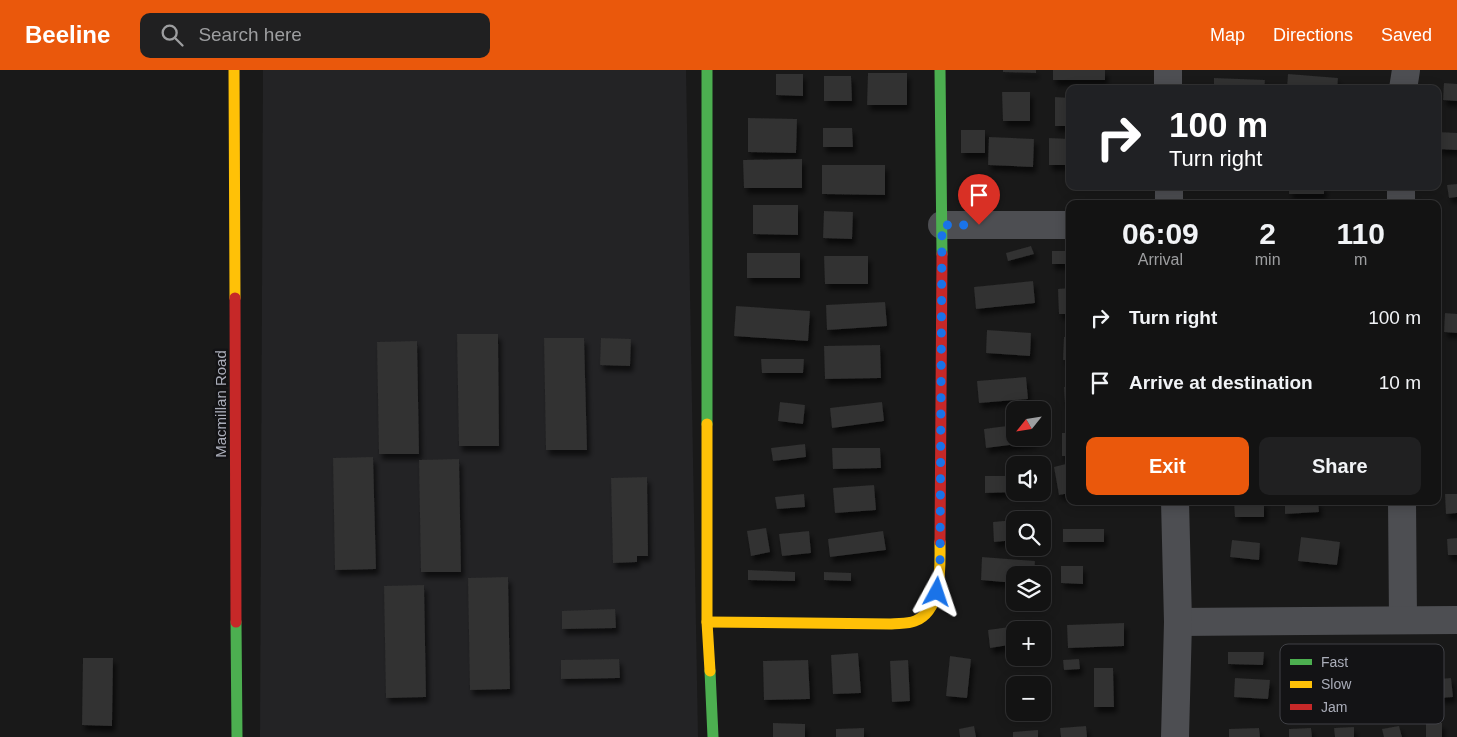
<!DOCTYPE html>
<html lang="en">
<head>
<meta charset="utf-8">
<style>
	:root { --surface:#131313; --page:#202021; --text:#f1f3f6; --muted:#9d9ea0; --line:#323233; --accent:#ea580c }
	body { margin:0; font-family:Helvetica,sans-serif; background:var(--page); color:var(--text); height:100vh; display:flex; flex-direction:column; font-size:19px; white-space:nowrap }
	* { box-sizing:border-box; margin:0 }
	p { font-size:16px; color:var(--muted) }
	.icon { flex:none; width:28px; height:28px; fill:none; stroke:currentColor; stroke-width:2; stroke-linecap:round; stroke-linejoin:round }
	.map { position:relative; flex:1; overflow:hidden }
	.panel { position:absolute; left:1066px; top:130px; width:375px; height:305px; display:flex; flex-direction:column; background:var(--surface); border-radius:10px; box-shadow:0 2px 12px #0003,0 0 0 1px var(--line) }
	.panel>* { flex:none }
	.top-card { position:absolute; left:1066px; top:15px; width:375px; height:105px; border-radius:10px; box-shadow:0 2px 12px #0003,0 0 0 1px var(--line); background:#202124; color:#fff; overflow:hidden }
	.needle { width:32px; rotate:240deg }
	.buttons { position:absolute; left:1006px; top:331px; display:grid; gap:10px }
	.buttons a { display:grid; place-items:center; width:45px; height:45px; border-radius:10px; background:var(--surface); box-shadow:0 2px 12px #0003,0 0 0 1px var(--line); font-size:25px }
	.pin { position:absolute; display:grid; place-items:center; width:42px; height:42px; color:#fff; margin:-51px -21px; border-radius:50% 50% 50% 0; rotate:-45deg; box-shadow:0 0 5px #0007 }
	.pin .icon { rotate:45deg }
	.me { position:absolute; width:55px; margin:-28px; rotate:5deg; stroke-linejoin:round; filter:drop-shadow(0 0 4px #0008) }
	.turn { display:flex; align-items:center; gap:18px; height:105px; padding:0 20px; font-size:22px }
	.turn .icon { width:65px; height:65px; stroke-width:2.5 }
	.turn b { display:block; font-size:35px; line-height:42px }
	.eta { display:flex; justify-content:space-evenly; align-items:center; height:85px; text-align:center }
	.eta b { font-size:30px; font-weight:700; line-height:35px }
	.action { display:flex; gap:10px; margin-top:auto; padding:10px 20px }
	.action a { flex:1; height:58px; border-radius:10px; background:var(--accent); color:#fff; font-size:20px; font-weight:700; line-height:58px; text-align:center }
	.action a+a { background:var(--page); color:var(--text) }
	ul { padding:0; list-style:none }
	li { display:flex; align-items:center; gap:15px; height:65px; padding:0 20px }
	li div { flex:1 }
	li b { display:block; font-size:19px }
	li em { font-style:normal }
	header { display:flex; align-items:center; gap:30px; box-sizing:border-box; height:70px; padding:0 25px; background:var(--accent); color:#fff }
	header strong { font-size:24px }
	nav { display:flex; gap:28px; margin-inline-start:auto; font-size:18px }
	.search { width:350px; height:45px; background:var(--page); display:flex; align-items:center; gap:12px; box-sizing:border-box; padding:0 18px; border-radius:10px; color:var(--muted); font-size:19px }
	.map>svg:first-child { display:block }
	.built { fill:#232325 }
	.building { fill:#313131; filter:url(#shadow) }
	.lines { fill:none; stroke-linecap:round; stroke-linejoin:round }
	.street { stroke:#4d4e52; stroke-width:28 }
	.fast { stroke:#4caf50; stroke-width:11 }
	.slow { stroke:#ffc107; stroke-width:11 }
	.jam { stroke:#c62828; stroke-width:11 }
	.route { stroke:#1a73e8; stroke-width:9; stroke-dasharray:0 16.2 }
	.labels { text-anchor:middle; dominant-baseline:central; stroke-width:5; stroke-linejoin:round; paint-order:stroke }
	.street-label { font-size:15px; fill:#aaadb9; stroke:#131315 }
	.key { fill:#131315; stroke:#404146; stroke-width:1 }
	.key-label { font-size:14px; fill:#aaadb9 }
</style>
</head>
<body>
<header>
<strong>Beeline</strong>
<div class="search"><svg class="icon" aria-label="search" viewBox="0 0 24 24"><circle cx="10" cy="10" r="6"/><path d="M15 15l6 6"/></svg>Search here</div>
<nav><a>Map</a><a>Directions</a><a>Saved</a></nav>
</header>
<div class="map">
<svg width="1457" height="667" viewBox="0 0 1457 667">
	<defs>
		<filter id="shadow"><feDropShadow dx="3" dy="5.5" stdDeviation="2.5" flood-color="#0009"/></filter>
	</defs>
	<rect width="100%" height="100%" fill="#191919"/>
	<!-- built -->
	<path class="built" d="M263,0H686L698,667H260Z"/>
	<!-- building -->
	<g class="building">
		<path d="M1003,0H1036V3L1003,2Z"/>
		<rect x="1053" y="0" width="52" height="10"/>
		<path d="M868,3H907V35H867Z"/>
		<path d="M776,4H803V26L776,25Z"/>
		<path d="M1288,4L1338,8L1337,19H1287Z"/>
		<path d="M824,6H851L852,31H824Z"/>
		<path d="M1214,8L1265,10L1264,19H1214Z"/>
		<path d="M1444,13L1457,14V31L1443,30Z"/>
		<path d="M1002,22H1030V51H1003Z"/>
		<path d="M1055,27L1070,28V56H1055Z"/>
		<path d="M748,48L797,49L796,83L748,82Z"/>
		<path d="M823,58H852L853,77H823Z"/>
		<rect x="961" y="60" width="24" height="23"/>
		<path d="M1438,62L1457,63V80L1438,79Z"/>
		<path d="M989,67L1034,69L1033,97L988,95Z"/>
		<path d="M1049,68L1070,69V95H1049Z"/>
		<path d="M802,89V118H744L743,90Z"/>
		<path d="M822,95H885V125L822,124Z"/>
		<path d="M1457,114V127L1449,128L1447,115Z"/>
		<rect x="1289" y="116" width="35" height="8"/>
		<path d="M753,135H798V165L753,164Z"/>
		<path d="M824,141L853,142L852,169L823,168Z"/>
		<path d="M1031,176L1034,184L1008,191L1006,183Z"/>
		<rect x="1052" y="181" width="18" height="13"/>
		<rect x="747" y="183" width="53" height="25"/>
		<path d="M824,186H868V214H825Z"/>
		<path d="M1033,211L1035,233L976,239L974,217Z"/>
		<path d="M1070,218V244H1059L1058,219Z"/>
		<path d="M885,232L887,256L827,260L826,235Z"/>
		<path d="M736,236L810,241L808,271L734,266Z"/>
		<path d="M1445,243L1457,244V263L1444,262Z"/>
		<path d="M987,260L1031,263L1030,286L986,283Z"/>
		<path d="M457,264H498L499,376H459Z"/>
		<path d="M1064,267H1070V290H1063Z"/>
		<path d="M544,268H584L587,380H546Z"/>
		<path d="M601,268L631,269L630,296L600,295Z"/>
		<path d="M417,271L419,384H379L377,272Z"/>
		<path d="M880,275L881,308L825,309L824,276Z"/>
		<path d="M761,289H804L803,303H762Z"/>
		<path d="M1026,307L1028,329L979,333L977,311Z"/>
		<path d="M1064,317H1070V333H1065Z"/>
		<path d="M780,332L805,335L803,354L778,351Z"/>
		<path d="M882,332L884,351L832,358L830,338Z"/>
		<path d="M1015,355V368H1033L1034,372L986,378L984,359Z"/>
		<rect x="1062" y="363" width="8" height="23"/>
		<path d="M805,374L806,387L773,391L771,378Z"/>
		<path d="M832,378H880L881,398L833,399Z"/>
		<path d="M373,387L376,499L335,500L333,388Z"/>
		<path d="M459,389L461,502H421L419,390Z"/>
		<path d="M1070,393V423L1059,425L1054,397Z"/>
		<path d="M985,406H1015V422L985,423Z"/>
		<path d="M647,407L648,486H637V492L613,493L611,408Z"/>
		<path d="M874,415L876,440L835,443L833,418Z"/>
		<path d="M804,424L805,437L777,439L775,427Z"/>
		<path d="M1445,424H1457V443L1446,444Z"/>
		<path d="M1234,431H1264V447H1235Z"/>
		<path d="M1285,431H1318L1319,442L1285,444Z"/>
		<path d="M1015,450V470L994,472L993,452Z"/>
		<path d="M766,458L770,482L751,486L747,461Z"/>
		<rect x="1063" y="459" width="41" height="13"/>
		<path d="M809,461L811,483L782,486L779,464Z"/>
		<path d="M883,461L886,480L830,487L828,469Z"/>
		<path d="M1301,467L1340,472L1337,495L1298,491Z"/>
		<path d="M1457,468V485H1448L1447,469Z"/>
		<path d="M1232,470L1260,473L1259,490L1230,487Z"/>
		<path d="M982,487L1035,491L1034,505H1015V513L981,510Z"/>
		<path d="M1061,496H1083V514L1061,513Z"/>
		<path d="M748,500L795,502V511L748,510Z"/>
		<path d="M824,502L851,503V511L824,510Z"/>
		<path d="M508,507L510,619L470,620L468,508Z"/>
		<path d="M424,515L426,627L386,628L384,516Z"/>
		<path d="M615,539L616,558L562,559V541Z"/>
		<path d="M1039,553L1040,560H1015V574L990,578L988,560Z"/>
		<path d="M1124,553V576L1068,578L1067,555Z"/>
		<path d="M1228,582H1264L1263,595L1228,594Z"/>
		<path d="M858,583L861,623L833,624L831,585Z"/>
		<path d="M950,586L971,589L967,628L946,626Z"/>
		<path d="M83,588H113L112,656L82,655Z"/>
		<path d="M619,589L620,608L561,609V590Z"/>
		<path d="M1079,589L1080,599L1064,600L1063,590Z"/>
		<path d="M808,590L810,629L764,630L763,591Z"/>
		<path d="M908,590L910,631L892,632L890,591Z"/>
		<path d="M1094,598H1113L1114,637H1094Z"/>
		<path d="M1235,608L1270,610L1268,629L1234,627Z"/>
		<path d="M1451,608L1453,627L1439,628L1438,609Z"/>
		<path d="M773,653L805,654V667H773Z"/>
		<rect x="1426" y="653" width="16" height="14"/>
		<path d="M974,656L976,667H960L959,659Z"/>
		<path d="M1086,656L1087,667H1061L1060,658Z"/>
		<path d="M1399,656L1402,667H1384L1382,659Z"/>
		<path d="M1354,657V667H1335L1334,658Z"/>
		<path d="M864,658V667H836V659Z"/>
		<path d="M1259,658L1260,667H1229V659Z"/>
		<path d="M1311,658L1312,667H1289V659Z"/>
		<path d="M1038,660V667H1013V662Z"/>
	</g>
	<g class="lines">
		<!-- street -->
		<g class="street">
			<path d="M1168,0V19"/>
			<path d="M1403,19L1406,0"/>
			<path d="M1169,116V134"/>
			<path d="M1401,116V134"/>
			<path d="M942,155H1070"/>
			<path d="M1402,431L1403,549"/>
			<path d="M1178,552L1457,550"/>
			<path d="M1175,667L1178,552L1175,431"/>
		</g>
		<!-- fast -->
		<g class="fast">
			<path d="M707,0V354"/>
			<path d="M940,0L942,184"/>
			<path d="M236,552L237,667"/>
			<path d="M710,601L713,667"/>
		</g>
		<!-- slow -->
		<g class="slow">
			<path d="M234,0L235,228"/>
			<path d="M707,354V552L710,601"/>
			<path d="M707,552L891,554C899,553 908,554 915,551C943,540 940,496 940,472"/>
		</g>
		<!-- jam -->
		<g class="jam">
			<path d="M235,228L236,552"/>
			<path d="M940,472L942,184"/>
		</g>
	</g>
	<g class="lines">
		<!-- route -->
		<path class="route" d="M937,522L940,492L942,155H979"/>
	</g>
	<g class="labels">
		<!-- street labels -->
		<g class="street-label">
			<text transform="translate(220 334) rotate(-90)">Macmillan Road</text>
		</g>
	</g>
	<!-- legend -->
	<rect x="1280" y="574" width="164" height="80" rx="8" class="key"/>
	<rect x="1290" y="589" width="22" height="6" fill="#4caf50"/>
	<rect x="1290" y="611" width="22" height="7" fill="#ffc107"/>
	<rect x="1290" y="634" width="22" height="6" fill="#c62828"/>
	<g class="key-label">
		<text x="1321" y="597">Fast</text>
		<text x="1321" y="619">Slow</text>
		<text x="1321" y="642">Jam</text>
	</g>
</svg>
<div class="buttons">
<a><svg class="needle" viewBox="-14 -14 28 28"><path d="M0-13l5 13h-10z" fill="#e53935"/><path d="M0 13l5-13h-10z" fill="#9d9ea0"/></svg></a>
<a><svg class="icon" aria-label="sound" viewBox="0 0 24 24"><path d="M4 9h4l5-4v14l-5-4H4zM17 9q2 3 0 6"/></svg></a>
<a><svg class="icon" aria-label="search" viewBox="0 0 24 24"><circle cx="10" cy="10" r="6"/><path d="M15 15l6 6"/></svg></a>
<a><svg class="icon" aria-label="layers" viewBox="0 0 24 24"><path d="M12 4l9 5-9 5-9-5zM3 14l9 5 9-5"/></svg></a>
<a>+</a>
<a>−</a>
</div>
<div class="pin" style="left:979px;top:155px;background:#d93025"><svg class="icon" aria-label="arrive" viewBox="0 0 24 24"><path d="M6 21V4h12l-3 4 3 4H6"/></svg></div>
<svg class="me" style="left:937px;top:522px" viewBox="-20 -20 40 40"><path d="M0-17L14 15 0 8-14 15z" fill="#1a73e8" stroke="#fff" stroke-width="4"/></svg>
<div class="top-card">
<div class="turn"><svg class="icon" aria-label="right" viewBox="0 0 24 24"><path d="M7 20v-9h11M14 6l5 5-5 5"/></svg><div><b>100 m</b>Turn right</div></div>
</div>
<section class="panel">
<div class="eta">
<div><b>06:09</b><p>Arrival</p></div>
<div><b>2</b><p>min</p></div>
<div><b>110</b><p>m</p></div>
</div>
<ul>
<li><svg class="icon" aria-label="right" viewBox="0 0 24 24"><path d="M7 20v-9h11M14 6l5 5-5 5"/></svg><div><b>Turn right</b></div><em>100 m</em></li>
<li><svg class="icon" aria-label="arrive" viewBox="0 0 24 24"><path d="M6 21V4h12l-3 4 3 4H6"/></svg><div><b>Arrive at destination</b></div><em>10 m</em></li>
</ul>
<div class="action"><a>Exit</a><a>Share</a></div>
</section>
</div>
</body>
</html>
